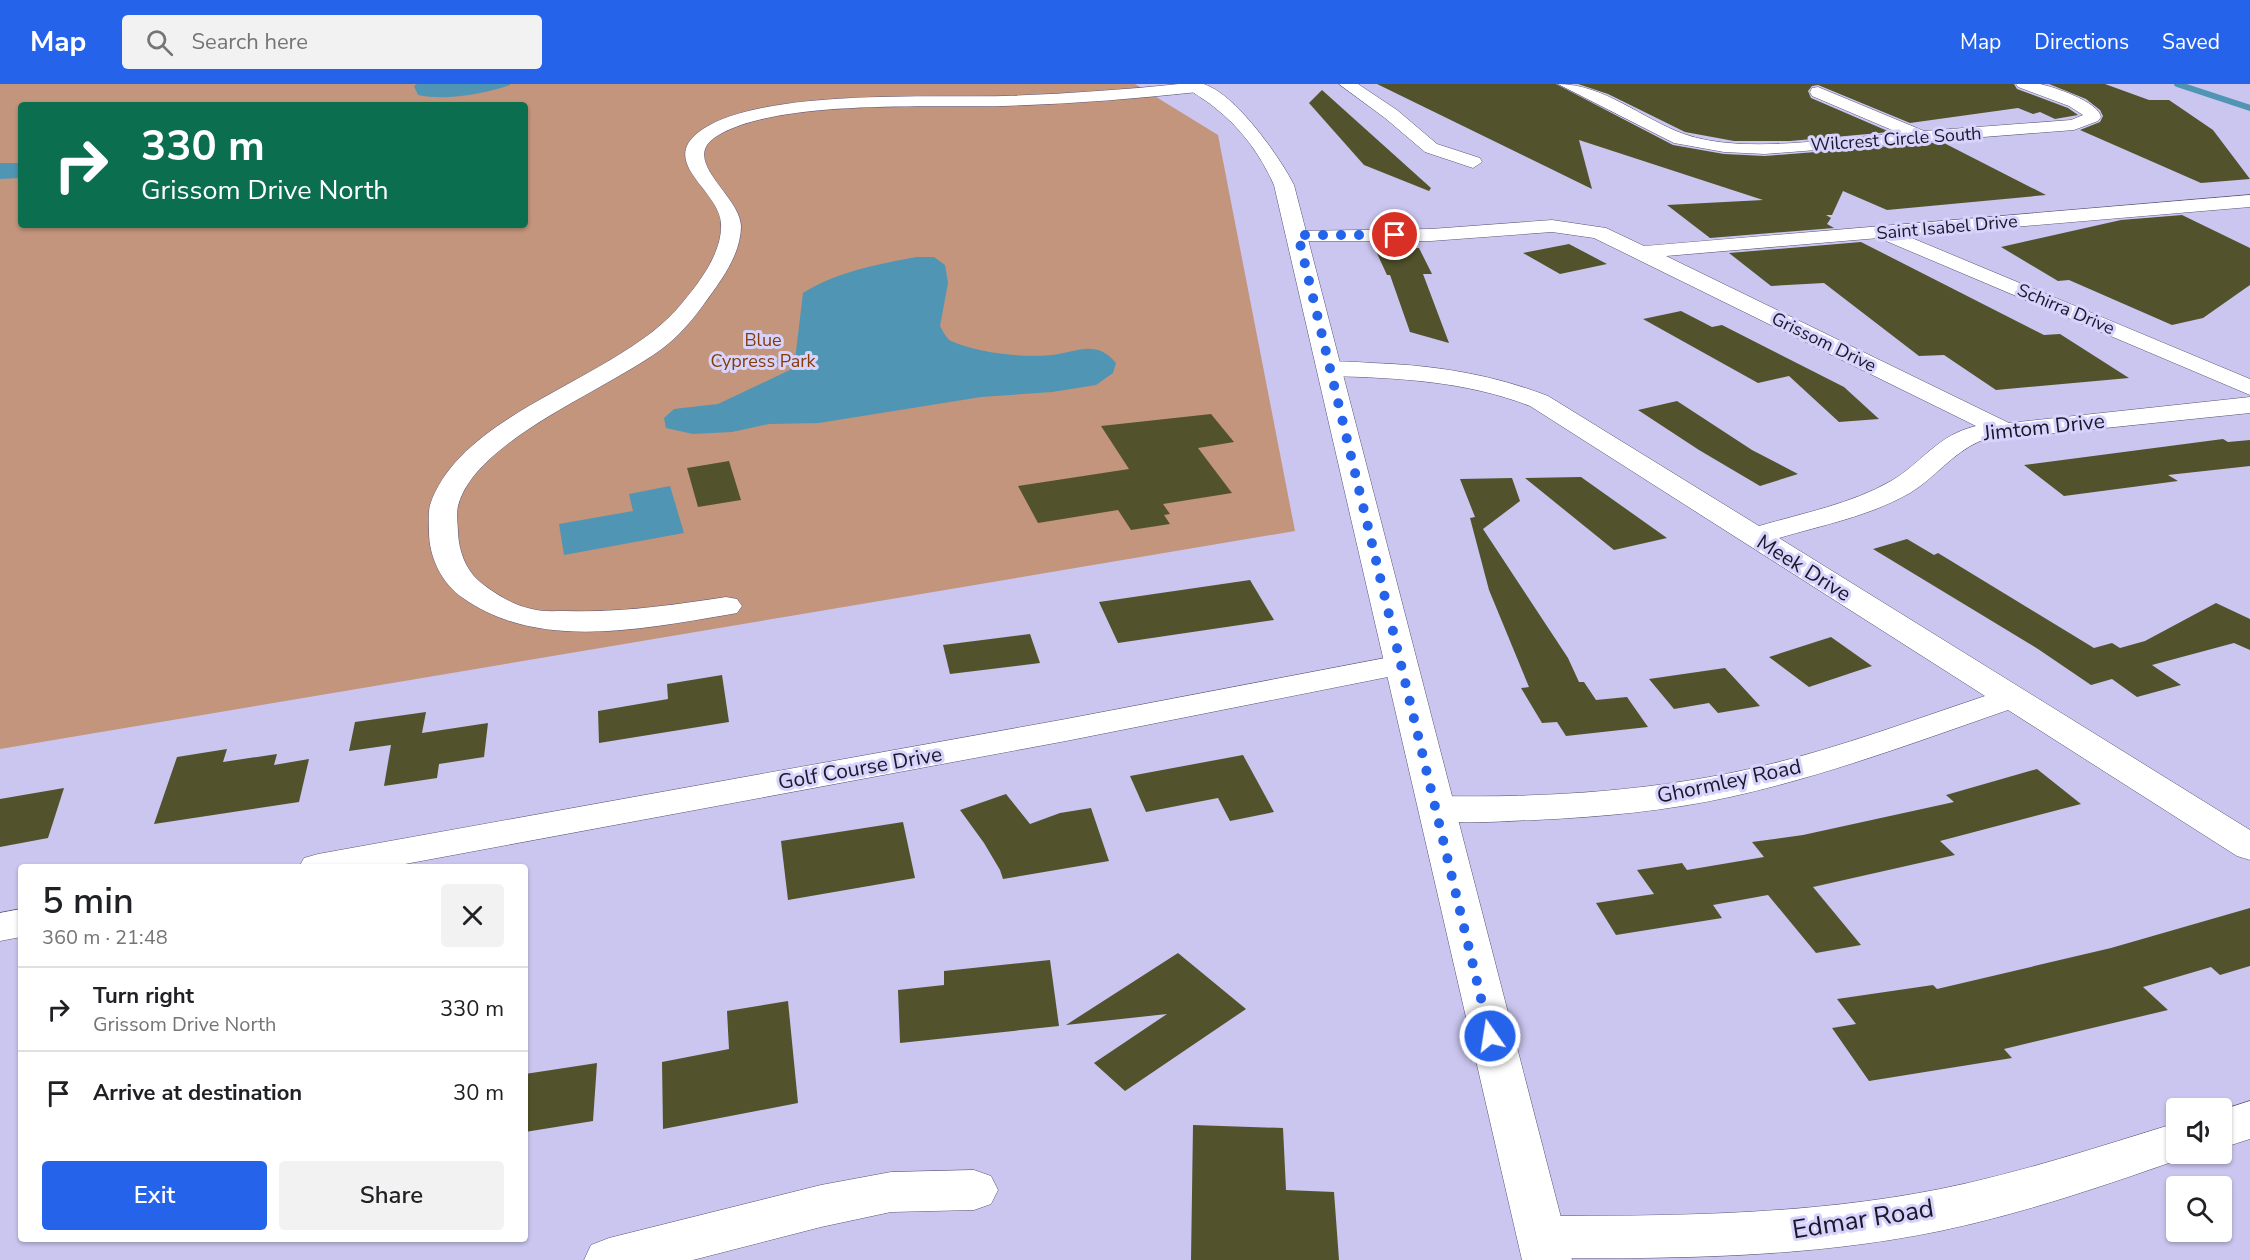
<!DOCTYPE html>
<html lang="en">
<head>
<meta charset="utf-8">
<style>
	:root { --surface:#fff; --page:#f2f2f2; --text:#202124; --muted:#757577; --line:#e0e0e0; --accent:#2563eb }
	body { margin:0; font-family:"Nunito Sans",sans-serif; background:var(--page); color:var(--text); height:100vh; display:flex; flex-direction:column; font-size:22px; white-space:nowrap }
	* { box-sizing:border-box; margin:0 }
	p { font-size:20px; color:var(--muted) }
	.icon { flex:none; width:33px; height:33px; fill:none; stroke:currentColor; stroke-width:2; stroke-linecap:round; stroke-linejoin:round }
	.map { position:relative; flex:1; overflow:hidden }
	.drawer { position:absolute; left:18px; top:780px; width:510px; height:378px; display:flex; flex-direction:column; background:var(--surface); border-radius:6px; box-shadow:0 2px 4px #0004 }
	.drawer>* { flex:none }
	.hud { position:absolute; left:18px; top:18px; width:510px; height:126px; border-radius:6px; box-shadow:0 2px 4px #0004; background:#0b6e4f; color:#fff; overflow:hidden }
	.buttons { position:absolute; left:2166px; top:1014px; display:grid; gap:12px }
	.buttons a { display:grid; place-items:center; width:66px; height:66px; border-radius:6px; background:var(--surface); box-shadow:0 2px 4px #0004; font-size:30px }
	.pin { position:absolute; display:grid; place-items:center; width:51px; height:51px; color:#fff; margin:-26px; border:3px solid #fff; border-radius:50%; box-shadow:0 2px 6px #0007 }
	.me { position:absolute; width:66px; margin:-33px; rotate:347deg; stroke-linejoin:round; filter:drop-shadow(0 0 4px #0008) }
	.turn { display:flex; align-items:center; gap:21px; height:126px; padding:0 24px; font-size:27px }
	.turn .icon { width:78px; height:78px; stroke-width:2.5 }
	.turn b { display:block; font-size:42px; line-height:51px }
	.round { display:grid; place-items:center; flex:none; width:63px; height:63px; border-radius:6px; background:var(--page) }
	.overview { display:flex; align-items:center; justify-content:space-between; height:102px; padding:0 24px }
	h1 { font-size:36px; font-weight:600; line-height:45px }
	.button { display:flex; gap:12px; margin-top:auto; padding:12px 24px }
	.button a { flex:1; height:69px; border-radius:6px; background:var(--accent); color:#fff; font-size:24px; font-weight:600; line-height:69px; text-align:center }
	.button a+a { background:var(--page); color:var(--text) }
	ul { padding:0; list-style:none }
	li { display:flex; align-items:center; gap:18px; height:84px; padding:0 24px; border-top:2px solid var(--line) }
	li div { flex:1 }
	li b { display:block; font-size:22px }
	li em { font-style:normal }
	header { display:flex; align-items:center; gap:36px; box-sizing:border-box; height:84px; padding:0 30px; background:var(--accent); color:#fff }
	header strong { font-size:28px }
	nav { display:flex; gap:33px; margin-inline-start:auto; font-size:21px }
	.search { width:420px; height:54px; background:var(--page); display:flex; align-items:center; gap:15px; box-sizing:border-box; padding:0 21px; border-radius:6px; color:var(--muted); font-size:22px }
	.map>svg:first-child { display:block }
	.green { fill:#c3957c; fill-rule:evenodd }
	.water { fill:#5095b4 }
	.lines { fill:none; stroke-linecap:round; stroke-linejoin:round }
	.stream { stroke:#5095b4; stroke-width:6 }
	.building { fill:#52532c }
	.street-casing { stroke:#585376; stroke-width:1 }
	.secondary-casing { stroke:#585376; stroke-width:1 }
	.street { fill:#fff; fill-rule:evenodd }
	.secondary { fill:#fff; fill-rule:evenodd }
	.route { stroke:#2563eb; stroke-width:10; stroke-dasharray:0 18 }
	.labels { text-anchor:middle; dominant-baseline:central; stroke-width:6; stroke-linejoin:round; paint-order:stroke }
	.far-street-label { font-size:18px; fill:#1a1827; stroke:#d7d3fd }
	.far-park-label { font-size:18px; fill:#833c05; stroke:#d7d3fd }
	.street-label { font-size:21px; fill:#1a1827; stroke:#d7d3fd }
	.near-street-label { font-size:26px; fill:#1a1827; stroke:#d7d3fd }
</style>
</head>
<body>
<header>
<strong>Map</strong>
<div class="search"><svg class="icon" aria-label="search" viewBox="0 0 24 24"><circle cx="10" cy="10" r="6"/><path d="M15 15l6 6"/></svg>Search here</div>
<nav><a>Map</a><a>Directions</a><a>Saved</a></nav>
</header>
<div class="map">
<svg width="2250" height="1176" viewBox="0 0 2250 1176">
	<rect width="100%" height="100%" fill="#cac6ef"/>
	<!-- green -->
	<path class="green" d="M0,0H1135L1218,51L1295,447L0,665ZM21,21H525V141H21Z"/>
	<!-- water -->
	<g class="water">
		<path d="M417,0H510V1C484,10 446,17 418,11L414,2Z"/>
		<path d="M0,79H21V94L0,95Z"/>
		<path d="M917,173H934L945,181L948,199L940,242C943,247 946,254 951,257C977,269 1024,274 1052,271C1078,268 1096,255 1116,279L1113,289L1096,301L1052,308L981,313L819,339L769,340L732,348L693,350L666,344L664,334L674,325L718,320L794,284L803,209C836,188 878,180 917,173Z"/>
		<path d="M670,402L684,449L564,471L559,440L633,427L629,410Z"/>
	</g>
	<g class="lines">
		<!-- stream -->
		<path class="stream" d="M2177,0L2250,24"/>
	</g>
	<!-- building -->
	<g class="building">
		<path d="M1377,0H1556L1673,61L1724,70L1765,72L1942,58L2046,111L1887,126L1843,107L1832,131H1826L1831,134L1827,140L1834,144L1710,154L1667,121L1763,116L1579,56L1592,105Z"/>
		<path d="M1578,0H2014L2017,5L2068,24L2078,31L2055,35L2040,28L2033,30L2018,24L1910,39L1818,1L1812,2L1808,7L1811,14L1890,48L1790,57H1734L1685,48L1608,10Z"/>
		<path d="M2049,0H2105L2149,16H2169L2213,46L2250,95L2201,99L2080,46L2100,38L2103,32L2100,26L2086,15Z"/>
		<path d="M1322,6L1431,104L1429,107L1364,81L1309,19Z"/>
		<path d="M2182,131L2250,164V201L2203,234L2172,241L2069,196L2058,197L2001,163L2121,136Z"/>
		<path d="M1861,158L2044,251L2060,250L2129,294L1996,306L1944,271L1919,272L1824,199L1771,202L1729,169Z"/>
		<path d="M1569,160L1607,180L1560,190L1523,169Z"/>
		<path d="M1419,164L1432,190H1423L1449,259L1410,248L1390,191H1387L1375,165Z"/>
		<path d="M1681,227L1712,243L1722,241L1844,303L1879,335L1839,338L1789,292L1758,299L1643,235Z"/>
		<path d="M1677,317L1752,366L1798,390L1760,402L1699,366L1638,326Z"/>
		<path d="M1211,330L1234,358L1198,364L1232,409L1163,420L1170,430L1164,431L1170,440L1131,446L1118,426L1038,439L1018,402L1129,385L1101,342Z"/>
		<path d="M2223,355L2228,358L2250,356V382L2168,391L2178,397L2064,412L2024,381Z"/>
		<path d="M729,377L741,416L698,423L687,384Z"/>
		<path d="M1581,393L1667,454L1614,466L1525,394Z"/>
		<path d="M1512,394L1520,417L1483,445L1568,574L1579,598H1584L1596,616L1627,613L1648,643L1566,652L1557,638L1542,639L1521,604L1529,603L1489,506L1470,434L1475,433L1460,395Z"/>
		<path d="M1907,455L1934,471L1938,469L2094,564L2112,559L2120,564L2145,557L2216,519L2250,535V566L2234,559L2152,581L2181,601L2137,613L2112,595L2091,601L2038,565L1873,465Z"/>
		<path d="M1250,496L1274,536L1118,559L1099,518Z"/>
		<path d="M1030,550L1040,579L950,590L943,561Z"/>
		<path d="M1831,553L1872,582L1809,603L1769,573Z"/>
		<path d="M1725,584L1760,622L1718,629L1709,619L1674,625L1649,595Z"/>
		<path d="M722,591L729,638L599,659L598,627L668,615L667,600Z"/>
		<path d="M426,628L422,649L488,639L484,673L439,680L437,694L384,702L391,661L349,667L355,638Z"/>
		<path d="M227,665L223,678L277,670L274,681L309,675L299,718L154,740L177,673Z"/>
		<path d="M1243,671L1274,728L1230,737L1218,714L1146,728L1130,692Z"/>
		<path d="M2037,685L2081,720L1940,757L1955,771L1813,803L1861,861L1816,869L1768,811L1713,821L1722,834L1616,851L1596,819L1654,810L1637,786L1682,779L1687,786L1764,773L1752,758L1803,751L1954,718L1946,711Z"/>
		<path d="M64,704L48,754L0,763V715Z"/>
		<path d="M1006,710L1030,740L1060,729L1091,724L1109,777L1003,795L1000,786L984,759L960,726Z"/>
		<path d="M903,738L915,794L788,816L781,757Z"/>
		<path d="M2250,824V882L2220,891L2211,883L2143,903L2168,926L2004,965L2012,974L1869,997L1832,944L1856,940L1837,915L1933,901L1937,905L2111,864Z"/>
		<path d="M1178,869L1246,925L1125,1007L1094,979L1167,930L1066,941Z"/>
		<path d="M1050,876L1059,942L900,959L898,906L944,901V887Z"/>
		<path d="M788,917L798,1019L663,1045L662,978L729,965L727,927Z"/>
		<path d="M597,979L593,1037L525,1048V990Z"/>
		<path d="M1193,1041L1283,1044L1286,1106L1334,1108L1339,1176H1191Z"/>
	</g>
	<g class="lines">
		<defs>
			<g id="street">
				<path d="M1179,0H1204L1206,3L1198,8C1133,15 1068,20 1003,22C931,24 777,15 717,52C678,76 740,111 741,142C741,171 720,198 704,220C694,234 682,248 668,260C616,303 475,354 458,422C456,430 458,441 458,449C459,466 465,485 479,497C492,508 514,522 532,525C542,528 555,527 565,527C619,529 673,521 726,513L737,515L742,522L737,529L726,531C641,545 538,567 463,514C442,500 429,473 429,448C429,440 428,429 430,421C461,328 614,296 677,225C696,203 723,170 721,139C719,105 655,77 703,45C765,5 930,14 1005,12C1063,10 1121,6 1179,0Z"/>
				<path d="M1339,0H1358L1397,26L1437,60L1480,74L1482,78L1473,84L1425,68L1385,34Z"/>
				<path d="M1558,0C1604,0 1642,35 1684,50C1743,71 1837,54 1899,49L1812,12L1810,8L1812,4L1818,3L1924,47L2071,36L2083,31L2069,22L2018,3L2016,0C2023,0 2032,0 2040,0C2054,3 2099,18 2101,33L2098,37L2074,46L1765,70L1724,68L1674,59Z"/>
				<path d="M2250,111V123L1907,152L2250,295V311L1879,154L1666,172L2009,339L2250,313V329L1980,357C1951,370 1935,394 1910,409C1870,432 1823,441 1779,454L2250,746V776L2237,772L2008,626C1916,658 1825,692 1730,713C1666,727 1601,733 1536,736C1500,737 1458,742 1423,733L1418,724L1423,715L1436,712C1548,714 1658,707 1767,681C1841,663 1913,636 1985,612L1530,322C1465,297 1399,294 1330,292L1321,290L1318,285L1321,280C1337,276 1355,278 1372,279C1433,281 1491,290 1548,312L1759,442C1803,429 1851,420 1891,397C1922,379 1937,351 1976,342L1594,154L1552,148L1431,157H1298L1291,155L1288,151L1291,147L1431,145L1552,136L1606,144L1644,162Z"/>
				<path d="M1401,571L1413,574L1417,581L1413,588L1066,657L389,783H299L304,774L318,770L1066,635Z"/>
				<path d="M21,825V853L0,857V829Z"/>
				<path d="M2250,1017V1055L2222,1064V1026Z"/>
				<path d="M2176,1039V1070H2193L2192,1071C2109,1100 2026,1129 1940,1147C1809,1174 1674,1175 1541,1174L1524,1168L1517,1153L1524,1138L1541,1132C1674,1132 1809,1131 1940,1105C2020,1089 2098,1063 2176,1039Z"/>
				<path d="M974,1086L991,1092L998,1106L991,1120L974,1126L891,1128L821,1143L693,1176H584L591,1161L609,1154L821,1101L891,1088Z"/>
			</g>
			<path id="secondary" d="M1184,0C1190,0 1197,0 1203,0C1234,8 1280,73 1294,101L1572,1176H1522L1274,101C1260,70 1241,44 1214,23C1205,15 1191,9 1184,0Z"/>
		</defs>
		<!-- street casing -->
		<use href="#street" class="street-casing"/>
		<!-- secondary casing -->
		<use href="#secondary" class="secondary-casing"/>
		<!-- street -->
		<use href="#street" class="street"/>
		<!-- secondary -->
		<use href="#secondary" class="secondary"/>
	</g>
	<g class="lines">
		<!-- route -->
		<path class="route" d="M1395,151H1298L1490,952"/>
	</g>
	<g class="labels">
		<!-- far-street labels -->
		<g class="far-street-label">
			<text transform="translate(1896 55) rotate(-4)">Wilcrest Circle South</text>
			<text transform="translate(1947 143) rotate(-5)">Saint Isabel Drive</text>
			<text transform="translate(2066 225) rotate(23)">Schirra Drive</text>
			<text transform="translate(1824 258) rotate(26)">Grissom Drive</text>
		</g>
		<!-- far-park labels -->
		<g class="far-park-label">
			<text x="763" y="256">Blue<tspan x="763" dy="21">Cypress Park</tspan></text>
		</g>
		<!-- street labels -->
		<g class="street-label">
			<text transform="translate(2044 343) rotate(-6)">Jimtom Drive</text>
			<text transform="translate(1804 484) rotate(32)">Meek Drive</text>
			<text transform="translate(860 684) rotate(-10)">Golf Course Drive</text>
			<text transform="translate(1729 697) rotate(-12)">Ghormley Road</text>
		</g>
		<!-- near-street labels -->
		<g class="near-street-label">
			<text transform="translate(1863 1135) rotate(-9)">Edmar Road</text>
		</g>
	</g>
</svg>
<div class="buttons">
<a><svg class="icon" aria-label="sound" viewBox="0 0 24 24"><path d="M4 9h4l5-4v14l-5-4H4zM17 9q2 3 0 6"/></svg></a>
<a><svg class="icon" aria-label="search" viewBox="0 0 24 24"><circle cx="10" cy="10" r="6"/><path d="M15 15l6 6"/></svg></a>
</div>
<div class="pin" style="left:1395px;top:151px;background:#d93025"><svg class="icon" aria-label="arrive" viewBox="0 0 24 24"><path d="M6 21V4h12l-3 4 3 4H6"/></svg></div>
<svg class="me" style="left:1490px;top:952px" viewBox="-20 -20 40 40"><circle r="17" fill="#2563eb" stroke="#fff" stroke-width="3"/><path d="M0-11L8 9 0 5-8 9z" fill="#fff"/></svg>
<div class="hud">
<div class="turn"><svg class="icon" aria-label="right" viewBox="0 0 24 24"><path d="M7 20v-9h11M14 6l5 5-5 5"/></svg><div><b>330 m</b>Grissom Drive North</div></div>
</div>
<section class="drawer">
<div class="overview"><div><h1>5 min</h1><p>360 m · 21:48</p></div><a class="round"><svg class="icon" aria-label="close" viewBox="0 0 24 24"><path d="M6 6l12 12M18 6L6 18"/></svg></a></div>
<ul>
<li><svg class="icon" aria-label="right" viewBox="0 0 24 24"><path d="M7 20v-9h11M14 6l5 5-5 5"/></svg><div><b>Turn right</b><p>Grissom Drive North</p></div><em>330 m</em></li>
<li><svg class="icon" aria-label="arrive" viewBox="0 0 24 24"><path d="M6 21V4h12l-3 4 3 4H6"/></svg><div><b>Arrive at destination</b></div><em>30 m</em></li>
</ul>
<div class="button"><a>Exit</a><a>Share</a></div>
</section>
</div>
</body>
</html>
